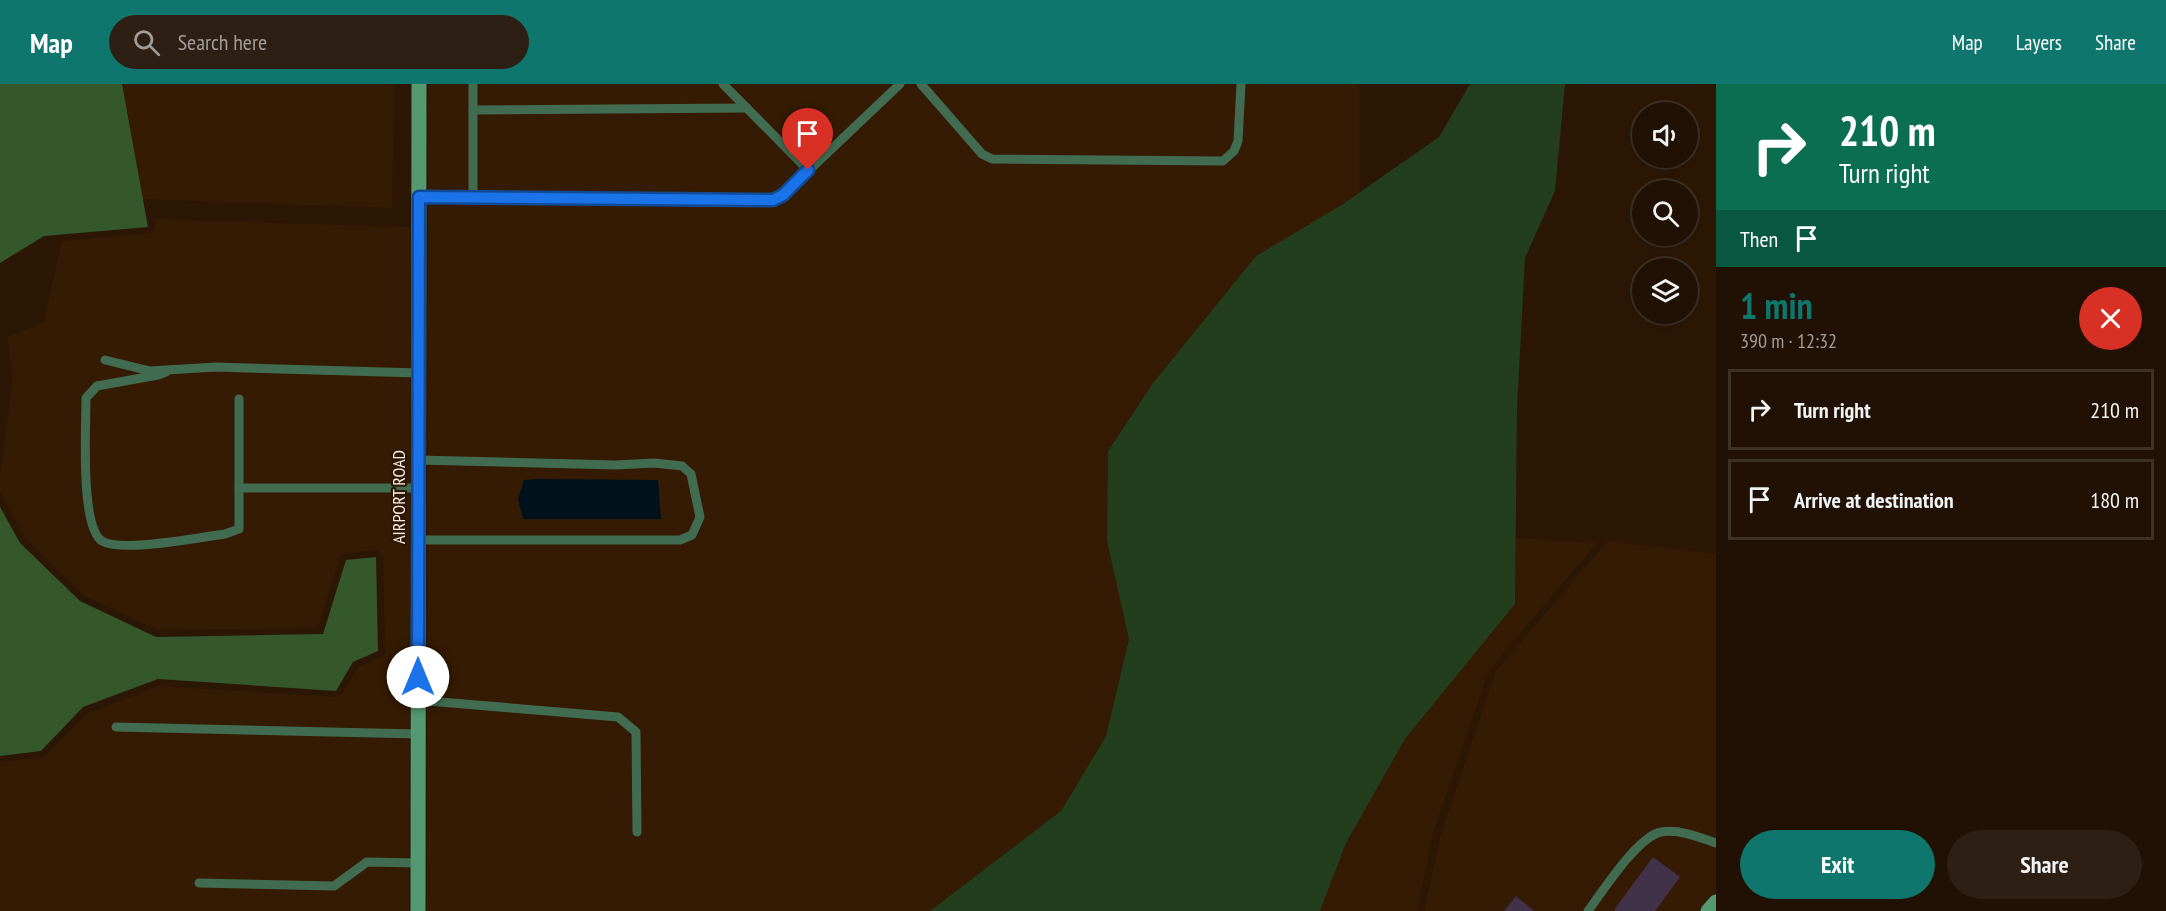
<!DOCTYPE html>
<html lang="en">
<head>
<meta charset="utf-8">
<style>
	:root { --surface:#211104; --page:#2d1f13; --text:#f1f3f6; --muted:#a29d9a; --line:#3e3126; --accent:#0f766e }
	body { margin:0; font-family:"PT Sans Narrow",sans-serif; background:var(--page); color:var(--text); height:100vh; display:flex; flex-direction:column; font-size:22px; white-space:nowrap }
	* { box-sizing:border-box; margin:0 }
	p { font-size:20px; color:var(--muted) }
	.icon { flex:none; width:33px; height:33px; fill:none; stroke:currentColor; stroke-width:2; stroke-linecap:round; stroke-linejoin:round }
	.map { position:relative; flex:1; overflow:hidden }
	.drawer { display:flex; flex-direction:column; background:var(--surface); width:450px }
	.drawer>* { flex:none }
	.hud { background:#0b6e4f; color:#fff; overflow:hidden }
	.fabs { position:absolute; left:1632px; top:18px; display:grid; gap:12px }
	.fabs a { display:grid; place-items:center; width:66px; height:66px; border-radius:50%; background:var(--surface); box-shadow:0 3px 9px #0003,0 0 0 2px var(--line); font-size:30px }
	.pin { position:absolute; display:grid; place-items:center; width:51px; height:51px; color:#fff; margin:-62px -26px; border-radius:50% 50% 50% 0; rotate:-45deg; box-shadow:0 0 6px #0007 }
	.pin .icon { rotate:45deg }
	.me { position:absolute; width:66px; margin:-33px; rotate:0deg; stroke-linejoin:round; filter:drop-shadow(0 0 4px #0008) }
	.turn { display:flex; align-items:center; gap:21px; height:126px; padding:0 24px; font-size:27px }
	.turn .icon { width:78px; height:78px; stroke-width:2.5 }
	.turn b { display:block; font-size:42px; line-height:51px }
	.then { display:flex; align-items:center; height:57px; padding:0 24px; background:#0003; gap:12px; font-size:22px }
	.round { display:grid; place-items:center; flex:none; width:63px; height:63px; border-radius:32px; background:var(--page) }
	.summary { display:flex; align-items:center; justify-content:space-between; height:102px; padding:0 24px }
	h1 { font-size:36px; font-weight:600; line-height:45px; color:var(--accent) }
	.primary-button { display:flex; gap:12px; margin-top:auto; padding:12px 24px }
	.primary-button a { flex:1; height:69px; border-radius:36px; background:var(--accent); color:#fff; font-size:24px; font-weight:600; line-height:69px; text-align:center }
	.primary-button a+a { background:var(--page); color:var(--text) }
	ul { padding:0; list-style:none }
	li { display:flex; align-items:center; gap:18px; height:81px; margin:0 12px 9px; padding:0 12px; border:3px solid var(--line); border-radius:0px }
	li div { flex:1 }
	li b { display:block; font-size:22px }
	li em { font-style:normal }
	header { display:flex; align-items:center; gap:36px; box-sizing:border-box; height:84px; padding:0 30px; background:var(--accent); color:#fff }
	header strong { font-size:28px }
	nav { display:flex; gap:33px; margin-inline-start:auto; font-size:21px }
	.search { width:420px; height:54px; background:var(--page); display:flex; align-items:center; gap:15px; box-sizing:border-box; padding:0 21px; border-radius:33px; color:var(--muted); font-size:22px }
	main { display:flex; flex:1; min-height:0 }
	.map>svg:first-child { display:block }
	.built { fill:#351b03 }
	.green { fill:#233e1c }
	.forest { fill:#34582b }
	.water { fill:#01111b }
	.building { fill:#41324a }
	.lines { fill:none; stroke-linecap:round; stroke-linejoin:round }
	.lane { stroke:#416c52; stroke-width:9 }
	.secondary { stroke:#539a70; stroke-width:15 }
	.route-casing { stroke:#114b97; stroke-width:15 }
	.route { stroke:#1a73e8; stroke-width:10 }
	.labels { text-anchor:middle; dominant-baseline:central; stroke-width:4.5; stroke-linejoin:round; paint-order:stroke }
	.street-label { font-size:18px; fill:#feefe3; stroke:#2c1705 }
</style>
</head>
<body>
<header>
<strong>Map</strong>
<div class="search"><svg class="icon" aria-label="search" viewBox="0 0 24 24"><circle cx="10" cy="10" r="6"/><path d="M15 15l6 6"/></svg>Search here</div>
<nav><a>Map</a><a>Layers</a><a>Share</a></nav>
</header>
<main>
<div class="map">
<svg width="1716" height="827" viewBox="0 0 1716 827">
	<rect width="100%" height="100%" fill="#2c1705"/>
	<!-- built -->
	<g class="built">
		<path d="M0,0H394L392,124L0,110Z"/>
		<path d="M428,0H1359V110L1256,172L1153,299L1108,366L1129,555L1106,652L1061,727L930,827H427Z"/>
		<path d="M154,135L410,143L409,827H0V678L44,673L88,629L159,602L337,613L342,610L358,583L381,573L385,569L383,473L377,466L345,469L340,472L318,544L158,546L84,512L26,455L0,408V390L13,294L7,253L44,238L62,157L151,149L155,144Z"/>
		<path d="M1516,454L1597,459L1489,586L1433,749L1417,827H1320L1346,759L1405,655L1515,520Z"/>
		<path d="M1608,457L1716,470V827H1424L1441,750L1496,587Z"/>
	</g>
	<!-- green -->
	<path class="green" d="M1470,0H1565L1555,107L1525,174L1517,325L1515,520L1405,655L1346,759L1320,827H930L1061,727L1106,652L1129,555L1107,457L1108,367L1153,299L1256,172L1343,120L1439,53Z"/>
	<!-- forest -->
	<g class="forest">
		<path d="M0,0H122L148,143L44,152L0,179Z"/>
		<path d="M0,423L20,459L80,517L156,553L323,550L346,476L376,473L378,567L353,578L336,607L158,595L83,623L41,667L0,672Z"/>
	</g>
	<!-- water -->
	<path class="water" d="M536,395L658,396L661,435H523L518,415L524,396Z"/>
	<!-- building -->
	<g class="building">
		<path d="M1653,773L1680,793L1655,827H1616L1614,826Z"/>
		<path d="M1516,812L1534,827H1504Z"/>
	</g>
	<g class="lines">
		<!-- lane -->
		<g class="lane">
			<path d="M723,0L808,86"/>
			<path d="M921,0L982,70L992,75L1223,77L1234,67L1238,57L1241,0"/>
			<path d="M473,26L747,24"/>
			<path d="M419,113L773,116L783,111L900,0"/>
			<path d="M473,114V0"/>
			<path d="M105,276L150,287L216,283L418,289"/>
			<path d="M166,288L158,291L97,302L86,314C86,342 80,443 102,457C121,469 201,453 225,450L239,445V315"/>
			<path d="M239,404H418"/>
			<path d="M418,456H680L692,451L700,433L691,390L682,382L654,379L616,381L418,376"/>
			<path d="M417,616L618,633L636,648L637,748"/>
			<path d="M116,643L418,650"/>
			<path d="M199,799L334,802L367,778L419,779"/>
			<path d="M1588,827C1603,807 1637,753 1661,748C1679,745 1699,753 1716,759"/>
		</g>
		<!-- secondary -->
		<g class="secondary">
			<path d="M418,827L419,0"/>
			<path d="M1708,827L1716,818"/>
		</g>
	</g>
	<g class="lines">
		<defs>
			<path id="route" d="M418,593L419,113L773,116L783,111L808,86"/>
		</defs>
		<!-- route casing -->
		<use href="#route" class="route-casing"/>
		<!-- route -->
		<use href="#route" class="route"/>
	</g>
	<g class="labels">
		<!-- street labels -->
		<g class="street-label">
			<text transform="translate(398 413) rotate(-90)">AIRPORT ROAD</text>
		</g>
	</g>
</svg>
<div class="fabs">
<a><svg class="icon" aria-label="sound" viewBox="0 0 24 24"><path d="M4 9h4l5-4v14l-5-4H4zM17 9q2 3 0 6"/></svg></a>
<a><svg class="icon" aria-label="search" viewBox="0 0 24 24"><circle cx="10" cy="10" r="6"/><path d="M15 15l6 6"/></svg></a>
<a><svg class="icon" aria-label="layers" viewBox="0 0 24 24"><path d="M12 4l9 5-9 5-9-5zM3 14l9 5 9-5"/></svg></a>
</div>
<div class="pin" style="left:808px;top:86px;background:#d93025"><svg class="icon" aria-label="arrive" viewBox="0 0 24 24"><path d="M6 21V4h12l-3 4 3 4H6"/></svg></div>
<svg class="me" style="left:418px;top:593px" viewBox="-20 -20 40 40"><circle r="19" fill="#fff"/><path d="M0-13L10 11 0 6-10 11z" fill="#1a73e8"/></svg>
</div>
<section class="drawer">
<div class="hud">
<div class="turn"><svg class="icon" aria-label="right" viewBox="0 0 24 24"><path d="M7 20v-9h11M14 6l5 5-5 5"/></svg><div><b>210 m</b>Turn right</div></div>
<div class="then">Then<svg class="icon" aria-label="arrive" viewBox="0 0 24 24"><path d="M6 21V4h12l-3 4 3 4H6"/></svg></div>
</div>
<div class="summary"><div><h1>1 min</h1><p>390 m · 12:32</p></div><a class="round" style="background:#d93025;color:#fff"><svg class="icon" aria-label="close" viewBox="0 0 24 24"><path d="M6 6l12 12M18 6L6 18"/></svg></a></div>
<ul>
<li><svg class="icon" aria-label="right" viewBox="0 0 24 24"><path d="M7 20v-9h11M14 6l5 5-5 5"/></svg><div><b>Turn right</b></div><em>210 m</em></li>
<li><svg class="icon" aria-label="arrive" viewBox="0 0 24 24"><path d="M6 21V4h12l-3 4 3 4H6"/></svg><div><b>Arrive at destination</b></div><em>180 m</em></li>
</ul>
<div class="primary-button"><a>Exit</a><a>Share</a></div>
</section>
</main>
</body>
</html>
